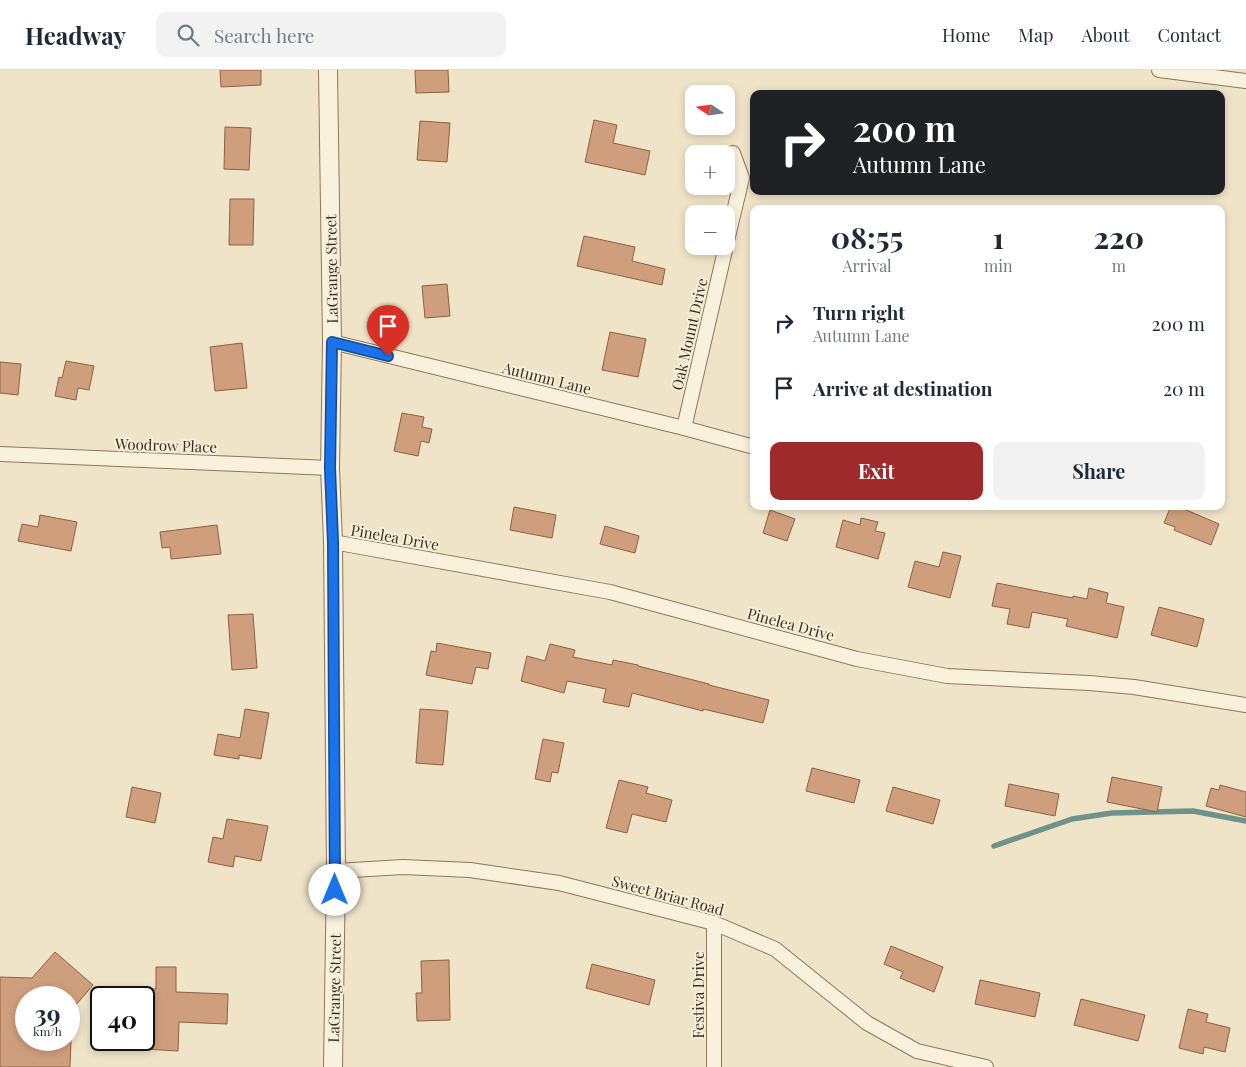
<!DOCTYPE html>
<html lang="en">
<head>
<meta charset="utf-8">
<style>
	:root { --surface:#fff; --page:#f2f2f3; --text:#1f2937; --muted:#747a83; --line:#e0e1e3; --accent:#9e2a2b }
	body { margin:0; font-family:"Playfair Display",serif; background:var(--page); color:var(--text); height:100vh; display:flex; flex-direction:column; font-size:19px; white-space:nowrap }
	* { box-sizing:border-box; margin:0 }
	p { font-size:16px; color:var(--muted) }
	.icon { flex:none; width:28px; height:28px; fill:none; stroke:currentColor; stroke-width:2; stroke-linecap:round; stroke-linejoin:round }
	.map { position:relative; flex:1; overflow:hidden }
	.side { position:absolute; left:750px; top:135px; width:475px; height:305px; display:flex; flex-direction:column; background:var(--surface); border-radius:10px; box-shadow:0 2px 8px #0003 }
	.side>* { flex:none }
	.guide { position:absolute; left:750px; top:20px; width:475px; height:105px; border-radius:10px; box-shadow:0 2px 8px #0003; background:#202124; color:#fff; overflow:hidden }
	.needle { width:32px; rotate:283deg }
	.controls { position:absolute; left:685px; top:15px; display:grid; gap:10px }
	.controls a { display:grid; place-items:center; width:50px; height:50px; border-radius:10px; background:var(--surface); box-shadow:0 2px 8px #0003; font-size:25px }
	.speed { position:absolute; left:15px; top:916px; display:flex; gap:10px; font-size:25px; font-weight:700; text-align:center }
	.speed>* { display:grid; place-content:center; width:65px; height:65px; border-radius:50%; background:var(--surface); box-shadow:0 2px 8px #0003; line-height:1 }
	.speed small { font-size:12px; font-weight:400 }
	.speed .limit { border:2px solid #111; border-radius:8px; background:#fff; color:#111 }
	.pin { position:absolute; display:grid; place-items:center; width:42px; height:42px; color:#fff; margin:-51px -21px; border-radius:50% 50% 50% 0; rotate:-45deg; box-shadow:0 0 5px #0007 }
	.pin .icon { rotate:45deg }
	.me { position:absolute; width:55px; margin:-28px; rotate:0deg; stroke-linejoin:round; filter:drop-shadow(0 0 4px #0008) }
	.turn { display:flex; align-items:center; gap:18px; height:105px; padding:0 20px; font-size:22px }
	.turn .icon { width:65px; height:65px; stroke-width:2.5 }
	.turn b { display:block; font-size:35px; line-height:42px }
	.eta { display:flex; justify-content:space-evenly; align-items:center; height:85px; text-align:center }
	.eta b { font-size:30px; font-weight:700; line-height:35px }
	.cta { display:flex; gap:10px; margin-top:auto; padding:10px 20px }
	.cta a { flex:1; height:58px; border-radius:10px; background:var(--accent); color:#fff; font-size:20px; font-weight:700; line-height:58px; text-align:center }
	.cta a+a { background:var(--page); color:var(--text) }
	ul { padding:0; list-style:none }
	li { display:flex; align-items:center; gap:15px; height:65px; padding:0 20px }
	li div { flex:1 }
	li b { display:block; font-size:19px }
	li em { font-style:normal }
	header { display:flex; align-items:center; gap:30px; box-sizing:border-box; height:70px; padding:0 25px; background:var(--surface); border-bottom:1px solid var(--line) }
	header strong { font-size:24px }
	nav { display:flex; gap:28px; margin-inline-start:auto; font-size:18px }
	.search { width:350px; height:45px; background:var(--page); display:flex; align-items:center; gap:12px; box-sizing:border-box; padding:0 18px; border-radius:10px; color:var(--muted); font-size:19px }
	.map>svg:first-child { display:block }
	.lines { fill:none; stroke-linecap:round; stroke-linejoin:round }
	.stream { stroke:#6f938a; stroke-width:5.5 }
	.building { fill:#cf9f7d; stroke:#8d5f41 }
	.minor-casing { stroke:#8d765c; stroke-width:16 }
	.tertiary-casing { stroke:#8d765c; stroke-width:20 }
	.minor { stroke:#faf1dc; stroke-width:14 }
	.tertiary { stroke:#faf1dc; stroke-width:18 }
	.route-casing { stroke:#114b97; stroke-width:12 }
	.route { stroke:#1a73e8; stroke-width:9 }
	.labels { text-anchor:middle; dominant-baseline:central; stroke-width:4; stroke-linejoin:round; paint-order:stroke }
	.street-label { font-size:15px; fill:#3d2e20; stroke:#f7eed8 }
</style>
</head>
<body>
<header>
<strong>Headway</strong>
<div class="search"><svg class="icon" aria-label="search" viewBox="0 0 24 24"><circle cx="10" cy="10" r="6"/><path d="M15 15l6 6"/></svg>Search here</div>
<nav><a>Home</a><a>Map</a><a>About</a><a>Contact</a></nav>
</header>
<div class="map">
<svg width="1246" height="997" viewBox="0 0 1246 997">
	<rect width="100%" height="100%" fill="#f0e4c8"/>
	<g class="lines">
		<!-- stream -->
		<path class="stream" d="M994,776L1072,749L1112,743L1193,741L1246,751"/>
	</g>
	<!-- building -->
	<g class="building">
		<path d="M220,0H261V15L221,17Z"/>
		<path d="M415,0H448L449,22L416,23Z"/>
		<path d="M594,50L617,55L613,73L650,81L645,105L585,92Z"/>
		<path d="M420,51L450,53L447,92L417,90Z"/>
		<path d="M225,57L251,58L249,100L224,99Z"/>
		<path d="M230,129H254L253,175H229Z"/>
		<path d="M584,166L635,177L632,191L665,199L662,215L577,196Z"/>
		<path d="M447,214L450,246L425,248L422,216Z"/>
		<path d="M610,262L646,269L638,307L602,300Z"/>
		<path d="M242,273L247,318L215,321L210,277Z"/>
		<path d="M66,291L94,296L89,320L78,318L76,330L55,326L59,307L62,308Z"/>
		<path d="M0,292L21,294L18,325L0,323Z"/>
		<path d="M402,343L424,347L422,357L432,359L429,373L421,371L418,386L394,381Z"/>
		<path d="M1171,436H1177L1219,454L1211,475L1174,460L1175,457L1164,453Z"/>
		<path d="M514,437L556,445L552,468L510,460Z"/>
		<path d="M770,440L795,449L787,471L763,463Z"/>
		<path d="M40,445L77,452L71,481L18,471L22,454L38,457Z"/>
		<path d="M861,448L878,452L875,461L885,463L878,489L836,477L843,450L860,455Z"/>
		<path d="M217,455L221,484L171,489L170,477L162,478L160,462Z"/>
		<path d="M605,456L639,466L635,483L600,474Z"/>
		<path d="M943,482L961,486L950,528L908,517L915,491L939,497Z"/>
		<path d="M997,513L1073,528V526L1087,529L1089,518L1108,523L1106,533L1124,537L1117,568L1066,556L1068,549L1032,542L1029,558L1007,554L1010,539L992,536Z"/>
		<path d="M1159,537L1204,549L1197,577L1151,565Z"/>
		<path d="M253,544L257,598L232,600L228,545Z"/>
		<path d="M437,573L491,583L488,599L476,597L472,614L426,605L431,581L436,582Z"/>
		<path d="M550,574L575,580L573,587L612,595L613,590L638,595V596L709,614V615L769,630L763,653L703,639V641L632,623L629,637L603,632L606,619L567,611L564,623L521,611L527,586L545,591Z"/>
		<path d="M245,639L269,643L261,689L239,685V689L214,685L218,664L240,668Z"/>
		<path d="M420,639L448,641L443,695L416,693Z"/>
		<path d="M543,669L564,673L558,703L552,702L550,712L535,709Z"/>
		<path d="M812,698L860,710L854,733L806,721Z"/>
		<path d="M1112,707L1162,717L1157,742L1107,732Z"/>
		<path d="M619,710L648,717L646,723L672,730L666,752L632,744L627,763L606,758Z"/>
		<path d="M1009,714L1059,724L1055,746L1005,736Z"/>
		<path d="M1220,715L1246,722V747L1206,736L1211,718L1219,720Z"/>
		<path d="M132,717L161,723L155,753L126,747Z"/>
		<path d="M893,717L940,730L933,754L886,741Z"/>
		<path d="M227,749L268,756L261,791L235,786L233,797L208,792L213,767L223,769Z"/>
		<path d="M891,876L943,897L934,922L900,908L903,902L884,894Z"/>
		<path d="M55,882L93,915L69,943V928H26V970H71L70,997H0V907L32,908Z"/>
		<path d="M449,890L450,950L417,951L416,923H422L421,891Z"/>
		<path d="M592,894L655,910L649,935L586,918Z"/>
		<path d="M156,897H176V922L228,924L227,954L179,952L178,981L144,979V919H156Z"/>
		<path d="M980,910L1040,923L1035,947L975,934Z"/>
		<path d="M1081,929L1145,945L1138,971L1074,955Z"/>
		<path d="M1188,939L1208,944L1206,952L1230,958L1225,982L1204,977L1203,984L1179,978Z"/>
	</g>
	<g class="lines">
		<defs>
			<g id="minor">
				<path d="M1159,0L1246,11"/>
				<path d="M726,175L742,108L733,83"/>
				<path d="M332,272L684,358L754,377"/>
				<path d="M684,358L726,176"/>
				<path d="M0,384L330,398"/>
				<path d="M333,472L610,522L857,589L947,606L1089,613L1134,617L1246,635"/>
				<path d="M336,801L403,797L470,800L559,813L714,853L775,879L867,953L917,981L986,997"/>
				<path d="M714,997V853"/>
			</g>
			<path id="tertiary" d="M328,0L332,272L330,398L333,472L336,801L333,997"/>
		</defs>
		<!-- minor casing -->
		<use href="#minor" class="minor-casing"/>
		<!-- tertiary casing -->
		<use href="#tertiary" class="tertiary-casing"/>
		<!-- minor -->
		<use href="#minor" class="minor"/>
		<!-- tertiary -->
		<use href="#tertiary" class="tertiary"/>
	</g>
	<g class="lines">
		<defs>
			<path id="route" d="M335,820L333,472L330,398L332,272L388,286"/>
		</defs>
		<!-- route casing -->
		<use href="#route" class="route-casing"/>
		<!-- route -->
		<use href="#route" class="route"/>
	</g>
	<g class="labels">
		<!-- street labels -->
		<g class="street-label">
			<text transform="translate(331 199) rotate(-91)">LaGrange Street</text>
			<text transform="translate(689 264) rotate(-77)">Oak Mount Drive</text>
			<text transform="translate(547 308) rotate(14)">Autumn Lane</text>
			<text transform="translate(166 375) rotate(2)">Woodrow Place</text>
			<text transform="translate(395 467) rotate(10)">Pinelea Drive</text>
			<text transform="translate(791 554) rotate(15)">Pinelea Drive</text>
			<text transform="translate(668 825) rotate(15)">Sweet Briar Road</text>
			<text transform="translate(334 918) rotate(-89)">LaGrange Street</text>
			<text transform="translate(698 925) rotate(-90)">Festiva Drive</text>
		</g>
	</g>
</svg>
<div class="controls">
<a><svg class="needle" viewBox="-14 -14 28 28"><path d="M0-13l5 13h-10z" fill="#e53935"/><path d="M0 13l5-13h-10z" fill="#747a83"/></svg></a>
<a>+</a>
<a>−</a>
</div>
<div class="speed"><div>39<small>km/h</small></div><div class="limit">40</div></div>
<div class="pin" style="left:388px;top:286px;background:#d93025"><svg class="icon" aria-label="arrive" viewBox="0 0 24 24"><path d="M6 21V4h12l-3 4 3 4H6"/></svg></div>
<svg class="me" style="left:335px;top:820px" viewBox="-20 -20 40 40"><circle r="19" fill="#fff"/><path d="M0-13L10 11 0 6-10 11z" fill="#1a73e8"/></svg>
<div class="guide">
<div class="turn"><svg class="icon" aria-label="right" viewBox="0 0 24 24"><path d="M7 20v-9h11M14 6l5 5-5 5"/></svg><div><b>200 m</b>Autumn Lane</div></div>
</div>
<section class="side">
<div class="eta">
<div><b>08:55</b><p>Arrival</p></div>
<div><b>1</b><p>min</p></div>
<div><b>220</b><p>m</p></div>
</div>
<ul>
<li><svg class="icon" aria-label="right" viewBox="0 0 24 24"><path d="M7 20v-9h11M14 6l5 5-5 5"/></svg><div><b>Turn right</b><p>Autumn Lane</p></div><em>200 m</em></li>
<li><svg class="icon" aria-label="arrive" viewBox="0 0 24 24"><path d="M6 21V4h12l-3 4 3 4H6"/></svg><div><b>Arrive at destination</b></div><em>20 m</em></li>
</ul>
<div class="cta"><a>Exit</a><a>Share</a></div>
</section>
</div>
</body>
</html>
